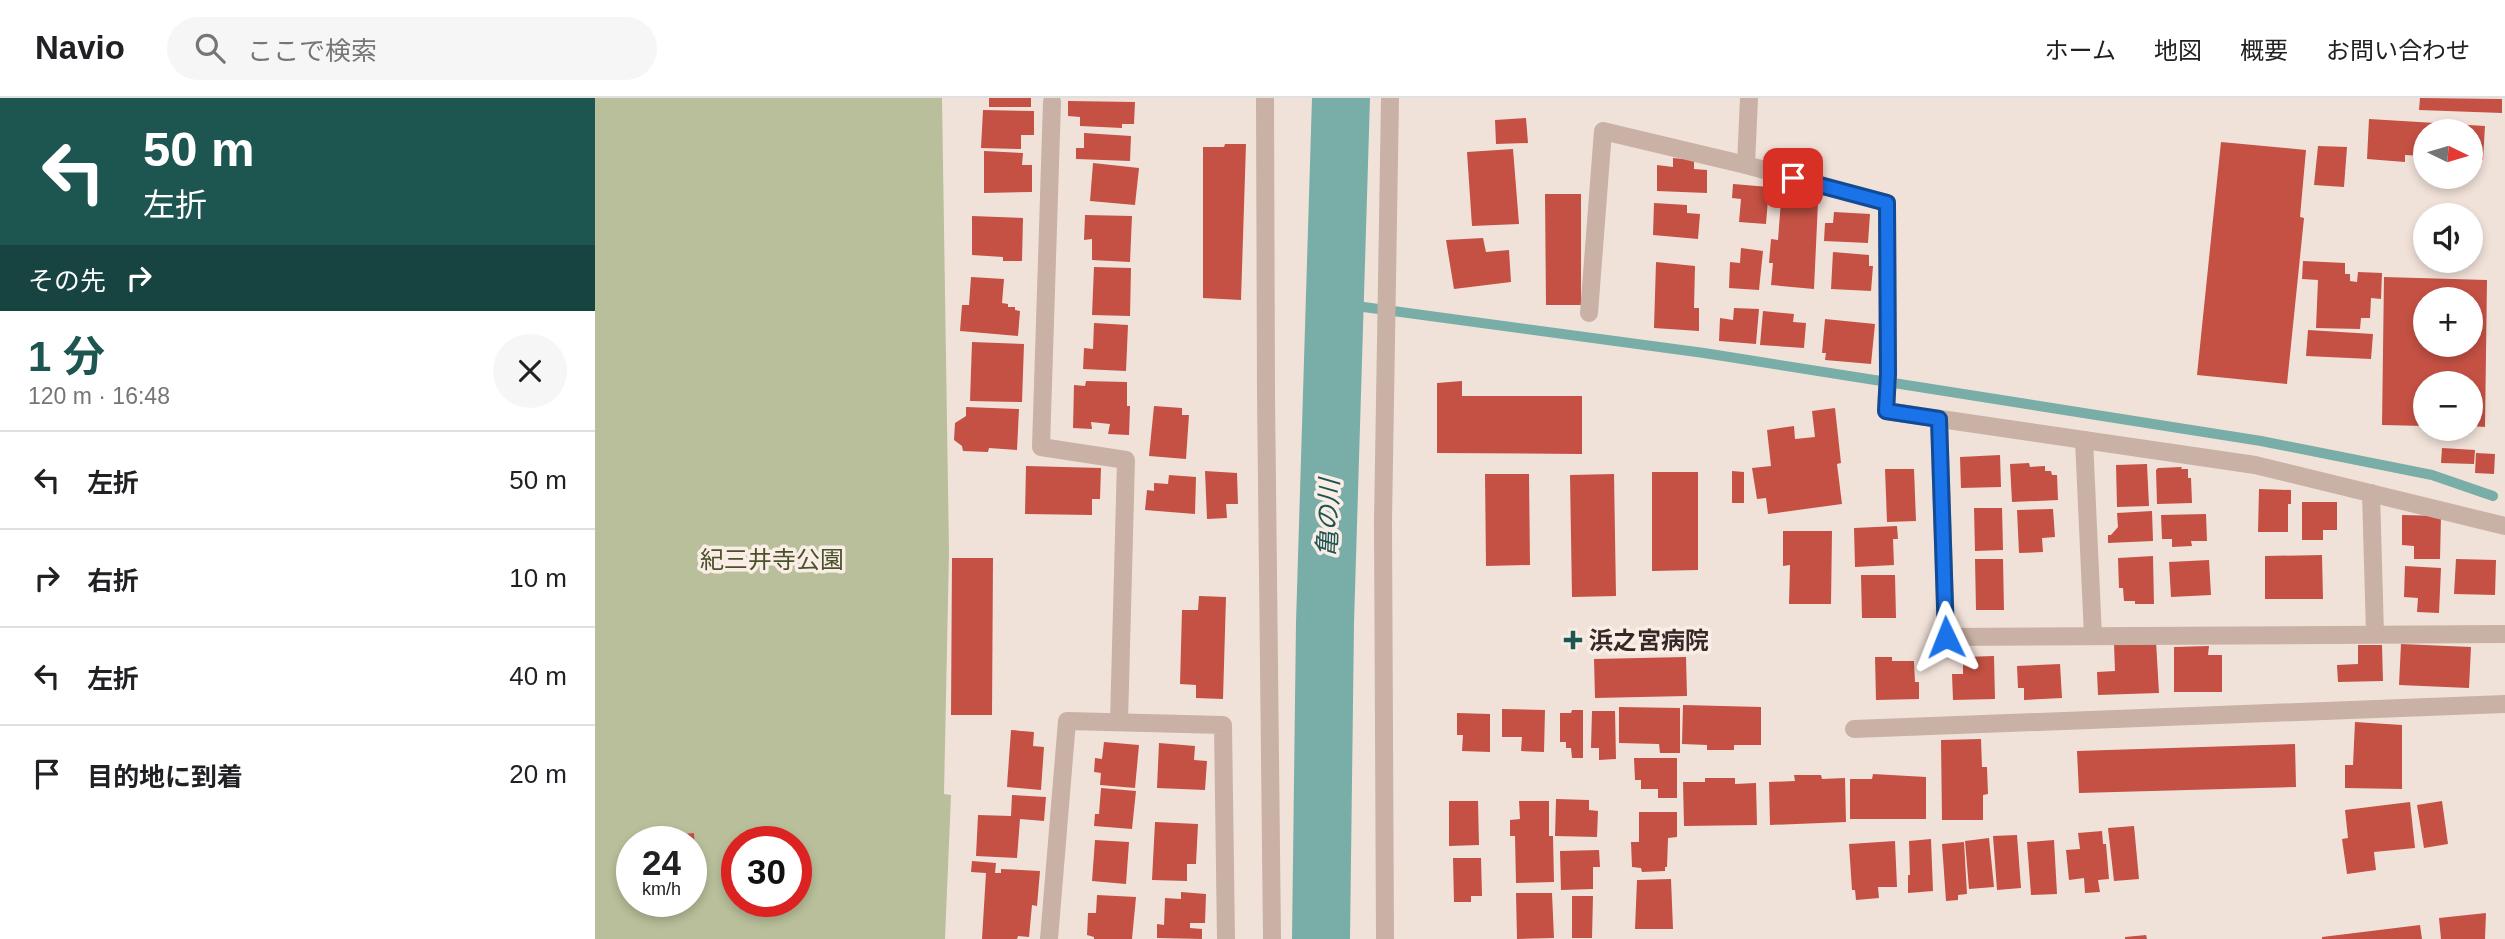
<!DOCTYPE html>
<html lang="ja">
<head>
<meta charset="utf-8">
<style>
	:root { --surface:#fff; --page:#f6f6f6; --text:#202124; --muted:#757577; --line:#e0e0e0; --accent:#1d5551 }
	body { margin:0; font-family:Helvetica,"Noto Sans JP",sans-serif; background:var(--page); color:var(--text); height:100vh; display:flex; flex-direction:column; font-size:26px; white-space:nowrap }
	* { box-sizing:border-box; margin:0 }
	p { font-size:23px; color:var(--muted) }
	.icon { flex:none; width:38px; height:38px; fill:none; stroke:currentColor; stroke-width:2; stroke-linecap:round; stroke-linejoin:round }
	.map { position:relative; flex:1; overflow:hidden }
	.side { display:flex; flex-direction:column; background:var(--surface); width:595px }
	.side>* { flex:none }
	.banner { background:#1d5551; color:#fff; overflow:hidden }
	.needle { width:46px; rotate:95deg }
	.buttons { position:absolute; left:1818px; top:21px; display:grid; gap:14px }
	.buttons a { display:grid; place-items:center; width:70px; height:70px; border-radius:50%; background:var(--surface); box-shadow:0 4px 10px #0003; font-size:35px }
	.speed { position:absolute; left:21px; top:728px; display:flex; gap:14px; font-size:35px; font-weight:700; text-align:center }
	.speed>* { display:grid; place-content:center; width:91px; height:91px; border-radius:50%; background:var(--surface); box-shadow:0 4px 10px #0003; line-height:1 }
	.speed small { font-size:18px; font-weight:400 }
	.speed .limit { border:10px solid #d22; background:#fff; color:#111 }
	.pin { position:absolute; display:grid; place-items:center; width:60px; height:60px; color:#fff; margin:-30px; border-radius:14px; box-shadow:0 4px 10px #0006 }
	.me { position:absolute; width:77px; margin:-38px; rotate:358deg; stroke-linejoin:round; filter:drop-shadow(0 0 5px #0008) }
	.turn { display:flex; align-items:center; gap:24px; height:147px; padding:0 28px; font-size:32px }
	.turn .icon { width:91px; height:91px; stroke-width:2.5 }
	.turn b { display:block; font-size:49px; line-height:60px }
	.then { display:flex; align-items:center; height:66px; padding:0 28px; background:#0003; gap:14px; font-size:26px }
	.round { display:grid; place-items:center; flex:none; width:74px; height:74px; border-radius:37px; background:var(--page) }
	.overview { display:flex; align-items:center; justify-content:space-between; height:119px; padding:0 28px }
	h1 { font-size:42px; font-weight:700; line-height:52px; color:var(--accent) }
	ul { padding:0; list-style:none }
	li { display:flex; align-items:center; gap:21px; height:98px; padding:0 28px; border-top:2px solid var(--line) }
	li div { flex:1 }
	li b { display:block; font-size:26px }
	li em { font-style:normal }
	header { display:flex; align-items:center; gap:42px; box-sizing:border-box; height:98px; padding:0 35px; background:var(--surface); border-bottom:2px solid var(--line) }
	header strong { font-size:33px }
	nav { display:flex; gap:38px; margin-inline-start:auto; font-size:24px }
	.search { width:490px; height:63px; background:var(--page); display:flex; align-items:center; gap:18px; box-sizing:border-box; padding:0 24px; border-radius:38px; color:var(--muted); font-size:26px }
	main { display:flex; flex:1; min-height:0 }
	.map>svg:first-child { display:block }
	.green { fill:#b8bf9a; fill-rule:evenodd }
	.lines { fill:none; stroke-linecap:round; stroke-linejoin:round }
	.stream { stroke:#79ada8; stroke-width:10 }
	.river { stroke:#79ada8; stroke-width:58 }
	.building { fill:#c45144; fill-rule:evenodd }
	.minor { stroke:#c9b1a6; stroke-width:18 }
	.route-casing { stroke:#114b97; stroke-width:18 }
	.route { stroke:#1a73e8; stroke-width:12 }
	.poi-dot { fill:#1d5551; stroke:#f9ede6; stroke-width:2.5 }
	.labels { text-anchor:middle; dominant-baseline:central; stroke-width:7; stroke-linejoin:round; paint-order:stroke }
	.park-label { font-size:24px; fill:#4a522b; stroke:#f9ede6 }
	.poi-label { font-size:24px; font-weight:bold; fill:#352927; stroke:#f9ede6; text-anchor:start }
	.water-label { font-size:26px; font-style:italic; fill:#1d5551; stroke:#f9ede6 }
</style>
</head>
<body>
<header>
<strong>Navio</strong>
<div class="search"><svg class="icon" aria-label="search" viewBox="0 0 24 24"><circle cx="10" cy="10" r="6"/><path d="M15 15l6 6"/></svg>ここで検索</div>
<nav><a>ホーム</a><a>地図</a><a>概要</a><a>お問い合わせ</a></nav>
</header>
<main>
<section class="side">
<div class="banner">
<div class="turn"><svg class="icon" aria-label="left" viewBox="0 0 24 24"><path d="M17 20v-9H6M10 6l-5 5 5 5"/></svg><div><b>50 m</b>左折</div></div>
<div class="then">その先<svg class="icon" aria-label="right" viewBox="0 0 24 24"><path d="M7 20v-9h11M14 6l5 5-5 5"/></svg></div>
</div>
<div class="overview"><div><h1>1 分</h1><p>120 m · 16:48</p></div><a class="round"><svg class="icon" aria-label="close" viewBox="0 0 24 24"><path d="M6 6l12 12M18 6L6 18"/></svg></a></div>
<ul>
<li><svg class="icon" aria-label="left" viewBox="0 0 24 24"><path d="M17 20v-9H6M10 6l-5 5 5 5"/></svg><div><b>左折</b></div><em>50 m</em></li>
<li><svg class="icon" aria-label="right" viewBox="0 0 24 24"><path d="M7 20v-9h11M14 6l5 5-5 5"/></svg><div><b>右折</b></div><em>10 m</em></li>
<li><svg class="icon" aria-label="left" viewBox="0 0 24 24"><path d="M17 20v-9H6M10 6l-5 5 5 5"/></svg><div><b>左折</b></div><em>40 m</em></li>
<li><svg class="icon" aria-label="arrive" viewBox="0 0 24 24"><path d="M6 21V4h12l-3 4 3 4H6"/></svg><div><b>目的地に到着</b></div><em>20 m</em></li>
</ul>
</section>
<div class="map">
<svg width="1910" height="841" viewBox="0 0 1910 841">
	<rect width="100%" height="100%" fill="#f1e2d9"/>
	<!-- green -->
	<path class="green" d="M0,0H347L354,454L349,696L356,697L350,841H0ZM37,744H96V803H37ZM142,744H201V803H142Z"/>
	<g class="lines">
		<!-- stream -->
		<path class="stream" d="M739,205L1109,255L1666,343L1837,377L1898,398"/>
		<!-- river -->
		<path class="river" d="M726,841L730,525L746,0"/>
	</g>
	<!-- building -->
	<g class="building">
		<rect x="394" y="0" width="42" height="9"/>
		<path d="M1825,0L1907,1V15L1824,12Z"/>
		<path d="M473,3L540,4L539,26H527V30L485,28V19L473,18Z"/>
		<path d="M388,12L439,13V37H426V51L386,50Z"/>
		<path d="M931,20L933,45L901,46L900,22Z"/>
		<path d="M1774,21L1890,28L1888,62L1876,61V33H1830V58L1810,57V64L1772,61Z"/>
		<path d="M489,35L536,38L535,63L481,61V50H489Z"/>
		<path d="M1626,44L1711,52L1705,119L1709,120L1692,286L1602,277Z"/>
		<path d="M630,46H651L646,202L608,200V49H629Z"/>
		<path d="M1723,48L1752,49L1749,89L1719,87Z"/>
		<path d="M918,51L924,126L877,128L872,54Z"/>
		<path d="M389,53L428,55L427,67H437V94L389,95Z"/>
		<path d="M1078,60L1099,62V71L1112,72V95L1062,93V67L1078,69Z"/>
		<path d="M498,65L544,70L540,107L495,103Z"/>
		<path d="M1138,86L1174,89L1171,126L1144,124L1146,101L1137,100Z"/>
		<path d="M950,96H986V207H951Z"/>
		<path d="M1186,102L1223,104L1219,191L1176,187L1178,165H1174L1176,141L1183,142Z"/>
		<path d="M1059,105L1092,107V115L1105,116L1103,141L1058,137Z"/>
		<path d="M1239,114L1275,116L1273,145L1229,143L1230,125H1238Z"/>
		<path d="M490,117L537,118L535,164L497,162V141L489,142Z"/>
		<path d="M377,118L428,120L427,163H408V159L377,157Z"/>
		<path d="M888,140L891,154L914,152L916,184L859,191L851,142Z"/>
		<path d="M1146,150L1168,153L1164,192L1134,190L1135,164L1145,165Z"/>
		<path d="M1238,154L1274,157V168H1278L1276,193L1236,191Z"/>
		<path d="M1708,163L1750,165V176H1755V183L1762,184L1763,174L1787,175L1786,201L1776,200L1775,220H1766L1765,231L1721,230L1723,182L1707,181Z"/>
		<path d="M1061,164L1100,168L1099,210H1104V233L1059,230Z"/>
		<path d="M499,169L536,170L535,218L497,217Z"/>
		<path d="M376,179L409,181L407,205L413,206V209H420V212L425,213L423,238L365,233L367,207H374Z"/>
		<path d="M1789,179L1892,182L1890,329L1876,328V285H1830V328L1787,327ZM1830,201H1876V247H1830Z"/>
		<path d="M1139,210L1164,211L1161,246L1124,243L1125,220L1138,222Z"/>
		<path d="M1168,213L1199,216L1198,224L1211,225L1209,250L1165,247Z"/>
		<path d="M1230,221L1280,226L1276,266L1230,262L1231,255H1227Z"/>
		<path d="M499,225L533,227L531,273L488,271L489,250L498,251Z"/>
		<path d="M1713,232L1778,236L1776,261L1711,258Z"/>
		<path d="M377,244L429,246L427,304L375,303Z"/>
		<path d="M491,283L532,284V308H535L534,337L513,336L515,326L496,324L497,331L478,330L479,287L490,288Z"/>
		<path d="M867,283V298H987V356L842,355V285Z"/>
		<path d="M559,308L587,310V317H594L591,361L554,358Z"/>
		<path d="M371,309L424,311L422,352L394,350L393,354L368,353L367,348L359,342L360,325L371,318Z"/>
		<path d="M1240,310L1246,365L1242,366L1247,406L1173,416L1171,400L1162,401L1157,370L1176,368L1172,332L1199,328L1200,341L1220,339L1217,313Z"/>
		<path d="M1847,350L1880,352L1879,366L1846,365Z"/>
		<path d="M1881,355L1900,356L1899,376L1880,375Z"/>
		<path d="M1405,357L1406,389L1366,390L1365,359Z"/>
		<path d="M1434,365L1435,369L1450,368V373H1456L1457,377H1462L1463,402L1417,404L1415,366Z"/>
		<path d="M1552,366L1554,408L1522,409L1521,367Z"/>
		<path d="M431,368L506,370L505,401H497V417L430,416Z"/>
		<path d="M1587,369L1586,371H1593V380H1596L1597,405L1562,406L1561,372L1563,370Z"/>
		<path d="M1290,371H1319L1321,423L1292,424Z"/>
		<path d="M610,373L642,375L643,406H631L632,420L612,421Z"/>
		<path d="M1137,373L1149,374V405H1137Z"/>
		<path d="M1057,374H1103V472L1057,473Z"/>
		<path d="M890,376H934L935,467L891,468Z"/>
		<path d="M1019,376L1021,498L977,499L975,377Z"/>
		<path d="M574,377L601,379L600,416L550,412L552,392L559,393V385L573,386Z"/>
		<path d="M1664,391L1696,392V406H1693V434H1663Z"/>
		<path d="M1707,404H1742V432H1728V442H1707Z"/>
		<path d="M1379,410H1407L1408,452L1380,453Z"/>
		<path d="M1458,411L1460,439L1447,440L1448,454L1424,455L1422,412Z"/>
		<path d="M1557,413L1558,443L1513,445V437H1516L1523,429L1522,415Z"/>
		<path d="M1611,416L1612,443H1596L1597,448L1577,449V441H1567L1566,417Z"/>
		<path d="M1807,417L1846,418L1845,461H1819V448L1807,447Z"/>
		<path d="M1302,428L1303,441H1298L1299,467L1260,469L1259,430Z"/>
		<path d="M1188,433H1237L1236,506H1194L1195,467L1188,468Z"/>
		<path d="M1727,457L1728,501H1670V458Z"/>
		<path d="M1558,458L1559,506H1540V503H1529L1528,490H1524L1523,460Z"/>
		<path d="M357,460H398L397,617H356Z"/>
		<path d="M1380,461H1408L1409,512H1381Z"/>
		<path d="M1861,461L1901,462L1900,497L1859,496Z"/>
		<path d="M1614,462L1616,497L1576,499L1574,464Z"/>
		<path d="M1810,468L1846,470L1844,515L1822,514L1823,500L1809,499Z"/>
		<path d="M1266,477H1300L1301,520H1267Z"/>
		<path d="M604,498L631,499L628,601L601,600V587L585,586L587,512H603Z"/>
		<path d="M1561,543L1564,595L1503,597L1502,574L1520,573L1519,545Z"/>
		<path d="M1806,546L1876,549L1874,590L1804,587Z"/>
		<path d="M1763,547H1787L1788,583L1743,584L1742,567L1763,566Z"/>
		<path d="M1614,548L1613,557H1627V594H1579V549Z"/>
		<path d="M1399,558L1400,601L1358,602L1357,576H1368V559Z"/>
		<path d="M1091,559L1092,598L1000,600L999,561Z"/>
		<path d="M1280,559H1297V563H1319L1320,584H1324V601L1281,602Z"/>
		<path d="M1465,566L1467,600L1429,602V590H1423L1422,568Z"/>
		<path d="M1088,607L1166,609V647H1139V652H1112V647L1087,646Z"/>
		<path d="M1024,609L1085,610V655H1065L1064,646L1024,645Z"/>
		<path d="M907,611L950,612L949,654L926,653L927,639H907Z"/>
		<path d="M977,612H988V660H977L976,650H971V644H965V615H976Z"/>
		<path d="M997,613H1020L1021,661L1004,662V650H996Z"/>
		<path d="M862,615L895,616V654L867,653L868,637H862Z"/>
		<path d="M1760,624L1807,627V691L1750,690V667H1758Z"/>
		<path d="M416,632L439,634L438,648L449,649L446,692L412,689Z"/>
		<path d="M1386,641L1387,669H1392L1393,696L1388,697V722H1347L1346,642Z"/>
		<path d="M509,644L544,647L540,690L505,687L506,675L499,674L500,660L507,661Z"/>
		<path d="M564,645L600,648L599,662L612,663L610,692L562,690Z"/>
		<path d="M1700,646L1701,689L1484,695L1482,653Z"/>
		<path d="M1039,660H1082V700H1063V691H1046V682H1040Z"/>
		<path d="M1278,676L1331,679V721H1255V681H1277Z"/>
		<path d="M1199,677H1226L1227,681L1250,680L1251,724L1175,727L1174,684L1200,683Z"/>
		<path d="M1110,680H1140V686L1161,685L1162,727L1089,728L1088,684H1110Z"/>
		<path d="M506,690L541,693L537,731L499,728L500,716H504Z"/>
		<path d="M417,697L451,699L449,723L425,721L422,760L381,758L383,717L416,718Z"/>
		<path d="M961,701L994,702V712L1003,713L1002,739L960,738Z"/>
		<path d="M854,703H883L884,747L854,748Z"/>
		<path d="M924,703H954V738H958L959,784L921,785L920,738H915V722L925,721Z"/>
		<path d="M1847,703L1853,746L1829,750L1822,707Z"/>
		<path d="M1815,704L1820,750L1779,754L1781,772L1752,776L1747,741L1753,740L1750,712Z"/>
		<path d="M1044,714H1082V739L1073,740L1072,769H1070V773L1047,774L1046,770L1037,769L1036,744H1044Z"/>
		<path d="M560,724L603,726L601,766H592V783L557,782Z"/>
		<path d="M1539,728L1544,781L1519,783L1513,730Z"/>
		<path d="M1507,733L1508,746H1511L1514,781L1503,782L1505,794L1490,795L1489,780L1474,782L1471,752L1485,751L1483,735Z"/>
		<path d="M99,735L101,774H96V744H78V737Z"/>
		<path d="M1422,737L1426,790L1402,792L1398,738Z"/>
		<path d="M1394,740L1399,789L1374,791L1370,743Z"/>
		<path d="M1336,741L1338,793L1313,795V777H1315L1314,743Z"/>
		<path d="M500,742L534,744L531,786L497,783Z"/>
		<path d="M1459,742L1462,796L1436,797L1432,744Z"/>
		<path d="M1300,743L1302,789H1283L1284,800L1261,802L1260,792H1257L1254,746Z"/>
		<path d="M1369,744L1372,796L1363,797V802L1351,803L1347,746Z"/>
		<path d="M1004,752L1005,769H998V791L966,792L965,753Z"/>
		<path d="M858,760H886L887,798H876V804H859Z"/>
		<path d="M377,763L401,765L400,775H406V771L445,773L442,808L437,807L434,839L423,838L422,841H387L391,775L376,774Z"/>
		<path d="M1076,781L1078,831H1040L1042,782Z"/>
		<path d="M586,794L611,796L610,825H595V830L607,831V841L562,840V826L569,827L570,800L586,801Z"/>
		<path d="M921,795H957L959,840L922,841Z"/>
		<path d="M502,797L541,799L537,841H499V839L492,837L493,815H501Z"/>
		<path d="M977,798H998L997,840H977Z"/>
		<path d="M1891,815L1890,841H1846L1844,820Z"/>
		<path d="M1825,827L1827,841H1727V839Z"/>
		<path d="M1551,837L1552,841H1530V839Z"/>
	</g>
	<g class="lines">
		<!-- minor -->
		<g class="minor">
			<path d="M670,0L671,295L677,841"/>
			<path d="M457,4L446,349L531,362L524,624"/>
			<path d="M1151,67L1154,0"/>
			<path d="M994,215L1008,33L1151,67L1292,105L1293,276L1291,313L1660,367L1910,428"/>
			<path d="M1344,321L1351,539L1910,536"/>
			<path d="M1489,342L1498,538"/>
			<path d="M1776,395L1780,536"/>
			<path d="M1259,631L1910,606"/>
			<path d="M454,841L472,623L628,627L631,841"/>
			<path d="M790,841L788,424L795,0"/>
		</g>
	</g>
	<g class="lines">
		<defs>
			<path id="route" d="M1198,80L1292,105L1293,276L1291,313L1344,321L1351,539"/>
		</defs>
		<!-- route casing -->
		<use href="#route" class="route-casing"/>
		<!-- route -->
		<use href="#route" class="route"/>
	</g>
	<!-- markers -->
	<path class="poi-dot" d="M974.5 531.5h7v7h7v7h-7v7h-7v-7h-7v-7h7z"/>
	<g class="labels">
		<!-- park labels -->
		<g class="park-label">
			<text x="177" y="461">紀三井寺公園</text>
		</g>
		<!-- poi labels -->
		<g class="poi-label">
			<text x="994" y="542">浜之宮病院</text>
		</g>
		<!-- water labels -->
		<g class="water-label">
			<text transform="translate(733 420) rotate(-88)">亀の川</text>
		</g>
	</g>
</svg>
<div class="buttons">
<a><svg class="needle" viewBox="-14 -14 28 28"><path d="M0-13l5 13h-10z" fill="#e53935"/><path d="M0 13l5-13h-10z" fill="#757577"/></svg></a>
<a><svg class="icon" aria-label="sound" viewBox="0 0 24 24"><path d="M4 9h4l5-4v14l-5-4H4zM17 9q2 3 0 6"/></svg></a>
<a>+</a>
<a>−</a>
</div>
<div class="speed"><div>24<small>km/h</small></div><div class="limit">30</div></div>
<div class="pin" style="left:1198px;top:80px;background:#d93025"><svg class="icon" aria-label="arrive" viewBox="0 0 24 24"><path d="M6 21V4h12l-3 4 3 4H6"/></svg></div>
<svg class="me" style="left:1351px;top:539px" viewBox="-20 -20 40 40"><path d="M0-17L14 15 0 8-14 15z" fill="#1a73e8" stroke="#fff" stroke-width="4"/></svg>
</div>
</main>
</body>
</html>
